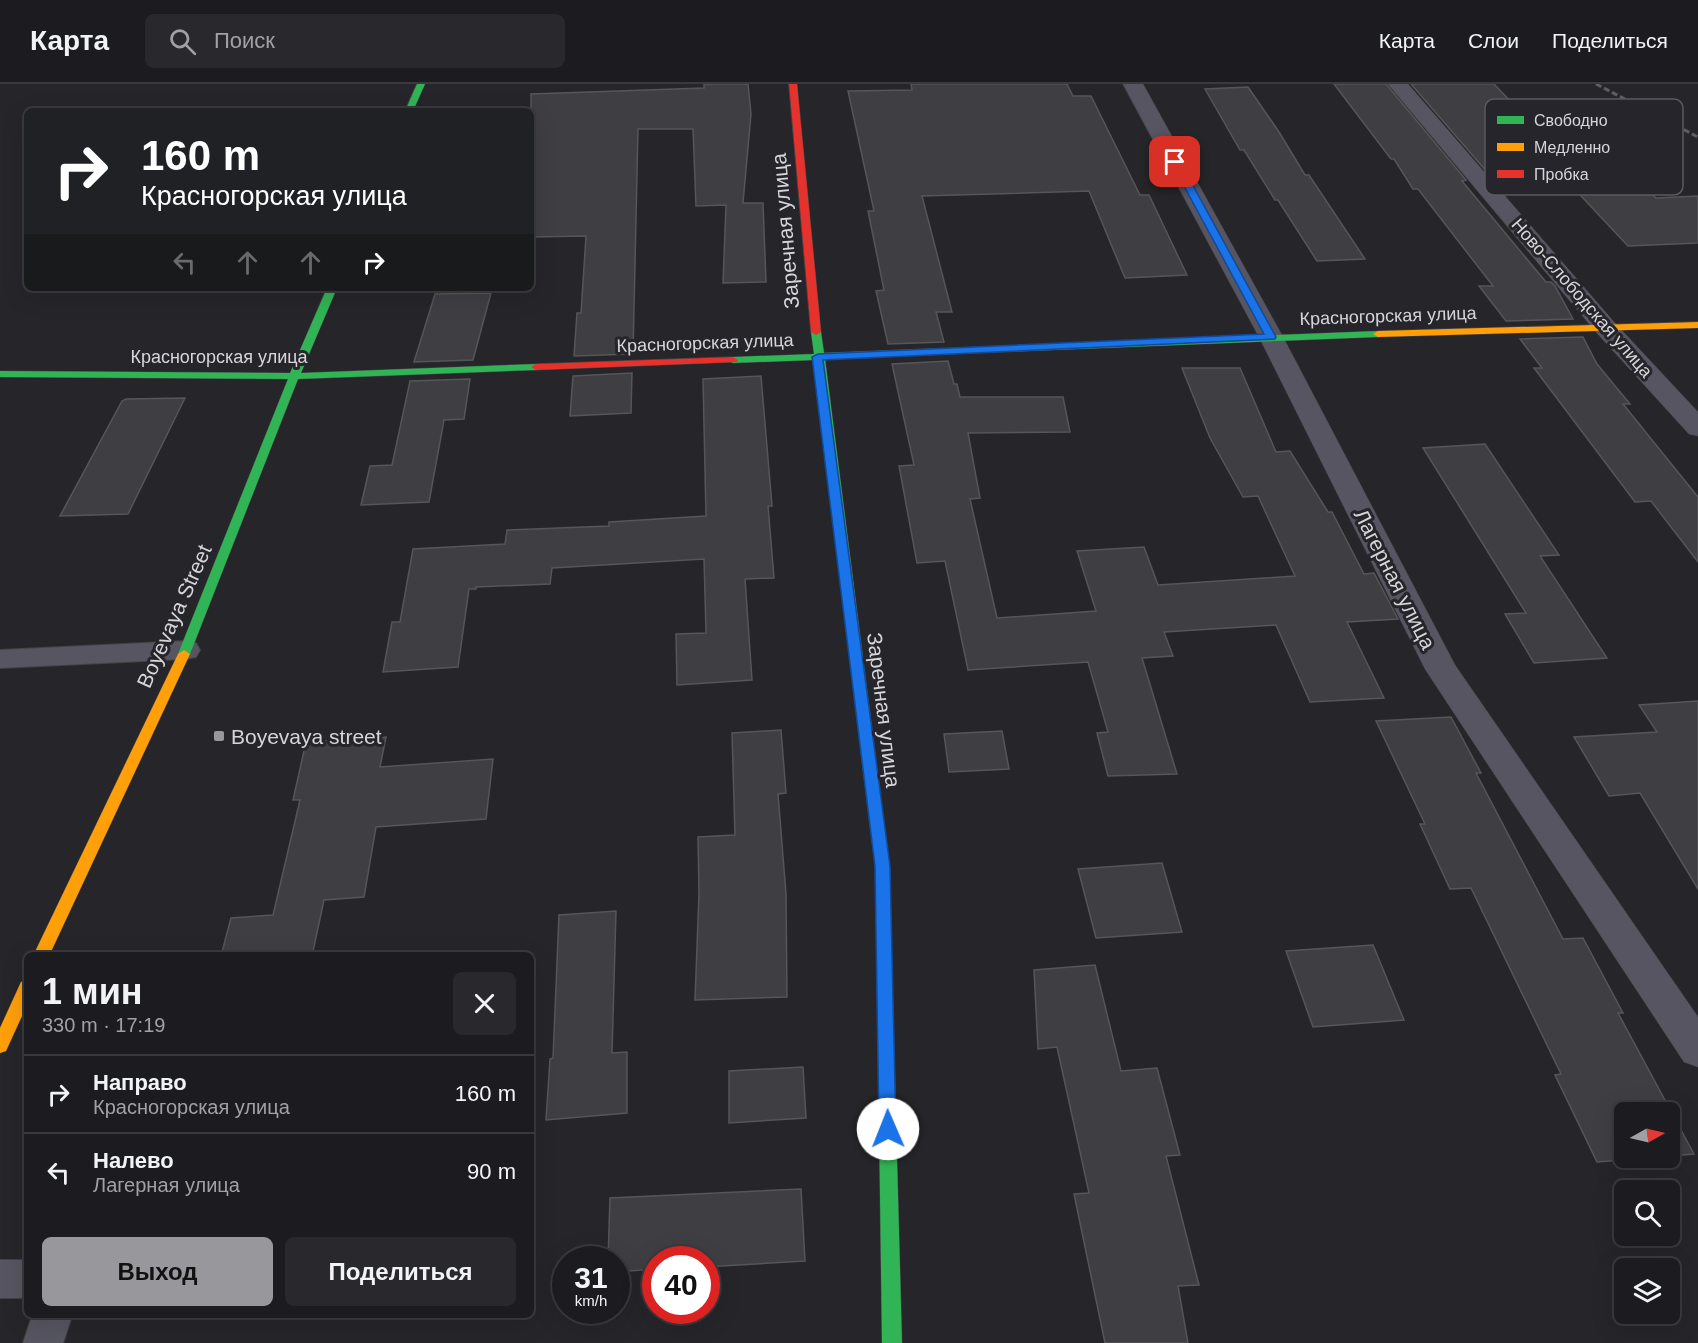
<!DOCTYPE html>
<html lang="ru">
<head>
<meta charset="utf-8">
<style>
	:root { --surface:#1c1c20; --page:#29292d; --text:#f1f3f6; --muted:#a0a1a5; --line:#3a3a3e; --accent:#98989c }
	body { margin:0; font-family:Arial,sans-serif; background:var(--page); color:var(--text); height:100vh; display:flex; flex-direction:column; font-size:22px; white-space:nowrap }
	* { box-sizing:border-box; margin:0 }
	p { font-size:20px; color:var(--muted) }
	.icon { flex:none; width:33px; height:33px; fill:none; stroke:currentColor; stroke-width:2; stroke-linecap:round; stroke-linejoin:round }
	.map { position:relative; flex:1; overflow:hidden }
	.details { position:absolute; left:24px; top:868px; width:510px; height:366px; display:flex; flex-direction:column; background:var(--surface); border-radius:9px; box-shadow:0 6px 24px #0002,0 0 0 2px var(--line) }
	.details>* { flex:none }
	.top-card { position:absolute; left:24px; top:24px; width:510px; height:183px; border-radius:9px; box-shadow:0 6px 24px #0002,0 0 0 2px var(--line); background:#202124; color:#fff; overflow:hidden }
	.needle { width:39px; rotate:82deg }
	.buttons { position:absolute; left:1614px; top:1018px; display:grid; gap:12px }
	.buttons a { display:grid; place-items:center; width:66px; height:66px; border-radius:9px; background:var(--surface); box-shadow:0 6px 24px #0002,0 0 0 2px var(--line); font-size:30px }
	.speed { position:absolute; left:552px; top:1162px; display:flex; gap:12px; font-size:30px; font-weight:700; text-align:center }
	.speed>* { display:grid; place-content:center; width:78px; height:78px; border-radius:50%; background:var(--surface); box-shadow:0 6px 24px #0002,0 0 0 2px var(--line); line-height:1 }
	.speed small { font-size:15px; font-weight:400 }
	.speed .limit { border:9px solid #d22; background:#fff; color:#111 }
	.pin { position:absolute; display:grid; place-items:center; width:51px; height:51px; color:#fff; margin:-26px; border-radius:12px; box-shadow:0 3px 9px #0006 }
	.me { position:absolute; width:66px; margin:-33px; rotate:359deg; stroke-linejoin:round; filter:drop-shadow(0 0 4px #0008) }
	.turn { display:flex; align-items:center; gap:21px; height:126px; padding:0 18px; font-size:27px }
	.turn .icon { width:78px; height:78px; stroke-width:2.5 }
	.turn b { display:block; font-size:42px; line-height:51px }
	.lanes { display:flex; align-items:center; height:57px; padding:0 18px; background:#0003; justify-content:center; gap:30px; direction:ltr }
	.lanes .off { opacity:.35 }
	.round { display:grid; place-items:center; flex:none; width:63px; height:63px; border-radius:9px; background:var(--page) }
	.overview { display:flex; align-items:center; justify-content:space-between; height:102px; padding:0 18px }
	h1 { font-size:36px; font-weight:800; line-height:45px }
	.button { display:flex; gap:12px; margin-top:auto; padding:12px 18px }
	.button a { flex:1; height:69px; border-radius:9px; background:var(--accent); color:#111; font-size:24px; font-weight:800; line-height:69px; text-align:center }
	.button a+a { background:var(--page); color:var(--text) }
	ul { padding:0; list-style:none }
	li { display:flex; align-items:center; gap:18px; height:78px; padding:0 18px; border-top:2px solid var(--line) }
	li div { flex:1 }
	li b { display:block; font-size:22px }
	li em { font-style:normal }
	header { display:flex; align-items:center; gap:36px; box-sizing:border-box; height:84px; padding:0 30px; background:var(--surface); border-bottom:2px solid var(--line) }
	header strong { font-size:28px }
	nav { display:flex; gap:33px; margin-inline-start:auto; font-size:21px }
	.search { width:420px; height:54px; background:var(--page); display:flex; align-items:center; gap:15px; box-sizing:border-box; padding:0 21px; border-radius:9px; color:var(--muted); font-size:22px }
	.map>svg:first-child { display:block }
	.building { fill:#3f3e42; stroke:#565659; stroke-width:1.5 }
	.lines { fill:none; stroke-linecap:round; stroke-linejoin:round }
	.lane-casing { stroke:#434345; stroke-width:2 }
	.street-casing { stroke:#434345; stroke-width:1 }
	.fast-casing { stroke:#434345; stroke-width:1 }
	.slow-casing { stroke:#434345; stroke-width:1 }
	.jam-casing { stroke:#434345; stroke-width:1 }
	.lane { fill:#565561; fill-rule:evenodd }
	.street { fill:#565561; fill-rule:evenodd }
	.fast { fill:#30b455; fill-rule:evenodd }
	.slow { fill:#ff9f0a; fill-rule:evenodd }
	.jam { fill:#e5322d; fill-rule:evenodd }
	.rail { stroke:#5d5d64; stroke-width:3; stroke-dasharray:6 3; stroke-linecap:butt }
	.route { fill:#1a73e8; stroke:#114b97; stroke-width:1.5 }
	.poi-dot { fill:#98989c; stroke:#25252b; stroke-width:2 }
	.labels { text-anchor:middle; dominant-baseline:central; stroke-width:6; stroke-linejoin:round; paint-order:stroke }
	.far-street-label { font-size:18px; fill:#d6d6da; stroke:#25252b }
	.street-label { font-size:21px; fill:#d6d6da; stroke:#25252b }
	.poi-label { font-size:21px; fill:#d6d6da; stroke:#25252b; text-anchor:start }
	.key { fill:#25252b; stroke:#5a5a60; stroke-width:1.5 }
	.key-label { font-size:16px; fill:#d6d6da }
</style>
</head>
<body>
<header>
<strong>Карта</strong>
<div class="search"><svg class="icon" aria-label="search" viewBox="0 0 24 24"><circle cx="10" cy="10" r="6"/><path d="M15 15l6 6"/></svg>Поиск</div>
<nav><a>Карта</a><a>Слои</a><a>Поделиться</a></nav>
</header>
<div class="map">
<svg width="1698" height="1259" viewBox="0 0 1698 1259">
	<rect width="100%" height="100%" fill="#26262a"/>
	<!-- building -->
	<g class="building">
		<path d="M704,0H748L751,30L743,119H763L766,198L723,199L726,121L696,122L693,45H638L633,270L574,272L577,229H581L586,152L531,153V10L704,4Z"/>
		<path d="M911,0H1067L1073,12H1091L1140,111H1149L1187,191L1125,194L1089,107L922,112L952,228H936L944,258L888,260L876,207L884,206L868,127H874L848,7L912,6Z"/>
		<path d="M1334,0H1386L1466,96L1462,97L1546,198H1551L1555,202L1573,235L1506,237L1479,202H1493L1418,105H1413L1394,75H1391Z"/>
		<path d="M1411,0H1494L1536,44L1545,43L1592,91L1493,95Z"/>
		<path d="M1248,3L1279,48L1305,91H1309L1365,175L1317,177L1278,116H1275L1244,66H1240L1205,5Z"/>
		<path d="M1635,93L1656,114L1698,112V159L1628,162L1566,96Z"/>
		<path d="M491,209L473,276L414,278L435,210Z"/>
		<path d="M1583,253L1597,280L1630,320H1623L1698,413V478L1651,417L1635,418L1534,284H1542L1520,255Z"/>
		<path d="M948,277L954,300H957L960,313H1063L1070,348L968,349L980,414L970,415L997,534L1096,527L1077,467L1144,463L1158,501L1295,492L1258,412L1243,413L1210,354L1182,284H1240L1276,368L1290,367L1328,428H1332L1364,490L1374,489L1398,535L1347,538L1384,614L1310,618L1276,541L1164,548L1173,572L1142,574L1177,690L1108,692L1097,649L1108,648L1088,578L968,586L945,477L917,479L899,382L914,381L892,280Z"/>
		<path d="M632,289L631,329L570,332L573,292Z"/>
		<path d="M761,292L772,422H768L774,494L745,495L752,596L677,601L676,550L706,549L704,475L552,484L550,500L476,503V505H469L458,583L383,588L392,538H400L413,465L505,460L507,446L609,442V438L706,432L703,295Z"/>
		<path d="M470,295L464,335L444,336L429,418L361,421L370,382L392,381L410,297Z"/>
		<path d="M185,314L128,430L60,432L122,317L126,315Z"/>
		<path d="M1485,360L1559,471L1540,472L1607,574L1534,579L1505,530L1526,529L1423,364Z"/>
		<path d="M1698,617V805L1640,709L1609,712L1574,653L1657,648L1639,621Z"/>
		<path d="M1451,633L1481,689H1476L1563,855L1583,854L1623,929H1618L1694,1070L1670,1072V1029H1624V1074H1649L1597,1078L1555,991L1561,990L1471,804L1450,805L1420,740H1425L1376,637Z"/>
		<path d="M781,646L786,709L778,710L786,810L787,913L695,916L699,809L698,753L735,751L732,649Z"/>
		<path d="M1002,647L1009,685L949,688L944,650Z"/>
		<path d="M386,653L380,683L493,675L486,735L376,743L364,813L324,816L312,872H221L231,834L273,831L300,716H293L306,658Z"/>
		<path d="M1162,779L1182,848L1096,854L1078,785Z"/>
		<path d="M616,827L612,969L627,968V1029L546,1036L550,975L553,974L559,831Z"/>
		<path d="M1373,861L1404,936L1313,943L1286,867Z"/>
		<path d="M1095,881L1121,987L1157,984L1180,1071L1166,1072L1199,1201L1178,1202L1188,1259H1105L1074,1110L1089,1109L1057,963L1038,965L1034,886Z"/>
		<path d="M803,983L806,1034L729,1039V987Z"/>
		<path d="M801,1105L805,1177L706,1183V1176H656V1185L616,1188V1176H608L610,1114Z"/>
	</g>
	<g class="lines">
		<defs>
			<g id="lane">
				<path d="M186,557L196,559L200,566L196,573L186,575L0,584V566Z"/>
				<rect x="0" y="1176" width="27" height="38"/>
				<path d="M32,1232H72L63,1259H23Z"/>
			</g>
			<g id="street">
				<path d="M1123,0H1143L1283,253L1455,581L1698,933V983L1684,978L1425,585L1259,253Z"/>
				<path d="M1388,0H1408L1614,238L1698,328V352L1689,350L1596,248Z"/>
			</g>
			<g id="fast">
				<path d="M417,0H425L413,27H405Z"/>
				<path d="M327,204H337L301,289L536,280L541,283L536,286L298,295L190,570L184,574L179,573L178,570L288,295L0,293V287L290,289Z"/>
				<path d="M816,245L821,248L824,269L1378,247L1383,250L1378,253L825,275L875,669L868,674L861,669L814,276L733,279L728,276L733,273L814,270L811,248Z"/>
				<path d="M886,956L892,958L894,963L902,1259H882L878,963L880,958Z"/>
			</g>
			<g id="slow">
				<path d="M1698,238V244L1378,253L1373,250L1378,247Z"/>
				<path d="M184,566L190,570L49,872H33L178,570Z"/>
				<path d="M868,664L875,669L889,782L894,963L892,968L886,970L880,968L878,963L875,782L861,669Z"/>
				<path d="M27,896V921L6,967L0,969V944L21,898Z"/>
			</g>
			<g id="jam">
				<path d="M789,0H797L821,248L816,251L811,248Z"/>
				<path d="M733,273L738,276L737,278L536,286L531,283L536,280Z"/>
			</g>
		</defs>
		<!-- lane casing -->
		<use href="#lane" class="lane-casing"/>
		<!-- street casing -->
		<use href="#street" class="street-casing"/>
		<!-- fast casing -->
		<use href="#fast" class="fast-casing"/>
		<!-- slow casing -->
		<use href="#slow" class="slow-casing"/>
		<!-- jam casing -->
		<use href="#jam" class="jam-casing"/>
		<!-- lane -->
		<use href="#lane" class="lane"/>
		<!-- street -->
		<use href="#street" class="street"/>
		<!-- fast -->
		<use href="#fast" class="fast"/>
		<!-- slow -->
		<use href="#slow" class="slow"/>
		<!-- jam -->
		<use href="#jam" class="jam"/>
		<!-- rail -->
		<path class="rail" d="M1596,0L1698,53"/>
	</g>
	<!-- route -->
	<path class="route" d="M1175,75L1180,78L1276,253L1275,255L823,276L890,782L896,1045L894,1050L888,1052L882,1050L879,1045L875,782L812,273L818,270L1264,250L1171,78Z"/>
	<!-- markers -->
	<rect class="poi-dot" x="213" y="646" width="12" height="12" rx="3"/>
	<g class="labels">
		<!-- far-street labels -->
		<g class="far-street-label">
			<text transform="translate(1582 214) rotate(49)">Ново-Слободская улица</text>
			<text transform="translate(1388 232) rotate(-2)">Красногорская улица</text>
			<text transform="translate(705 259) rotate(-2)">Красногорская улица</text>
			<text x="219" y="273">Красногорская улица</text>
		</g>
		<!-- street labels -->
		<g class="street-label">
			<text transform="translate(785 147) rotate(-95)">Заречная улица</text>
			<text transform="translate(1395 495) rotate(63)">Лагерная улица</text>
			<text transform="translate(174 532) rotate(-66)">Boyevaya Street</text>
			<text transform="translate(884 626) rotate(83)">Заречная улица</text>
		</g>
		<!-- poi labels -->
		<g class="poi-label">
			<text x="231" y="652">Boyevaya street</text>
		</g>
	</g>
	<!-- legend -->
	<rect x="1485" y="15" width="198" height="96" rx="9" class="key"/>
	<rect x="1497" y="32" width="27" height="8" fill="#30b455"/>
	<rect x="1497" y="59" width="27" height="8" fill="#ff9f0a"/>
	<rect x="1497" y="86" width="27" height="8" fill="#e5322d"/>
	<g class="key-label">
		<text x="1534" y="42">Свободно</text>
		<text x="1534" y="69">Медленно</text>
		<text x="1534" y="96">Пробка</text>
	</g>
</svg>
<div class="buttons">
<a><svg class="needle" viewBox="-14 -14 28 28"><path d="M0-13l5 13h-10z" fill="#e53935"/><path d="M0 13l5-13h-10z" fill="#a0a1a5"/></svg></a>
<a><svg class="icon" aria-label="search" viewBox="0 0 24 24"><circle cx="10" cy="10" r="6"/><path d="M15 15l6 6"/></svg></a>
<a><svg class="icon" aria-label="layers" viewBox="0 0 24 24"><path d="M12 4l9 5-9 5-9-5zM3 14l9 5 9-5"/></svg></a>
</div>
<div class="speed"><div>31<small>km/h</small></div><div class="limit">40</div></div>
<div class="pin" style="left:1175px;top:78px;background:#d93025"><svg class="icon" aria-label="arrive" viewBox="0 0 24 24"><path d="M6 21V4h12l-3 4 3 4H6"/></svg></div>
<svg class="me" style="left:888px;top:1045px" viewBox="-20 -20 40 40"><circle r="19" fill="#fff"/><path d="M0-13L10 11 0 6-10 11z" fill="#1a73e8"/></svg>
<div class="top-card">
<div class="turn"><svg class="icon" aria-label="right" viewBox="0 0 24 24"><path d="M7 20v-9h11M14 6l5 5-5 5"/></svg><div><b>160 m</b>Красногорская улица</div></div>
<div class="lanes"><svg class="icon off" aria-label="left" viewBox="0 0 24 24"><path d="M17 20v-9H6M10 6l-5 5 5 5"/></svg><svg class="icon off" aria-label="ahead" viewBox="0 0 24 24"><path d="M12 20V5M6 11l6-6 6 6"/></svg><svg class="icon off" aria-label="ahead" viewBox="0 0 24 24"><path d="M12 20V5M6 11l6-6 6 6"/></svg><svg class="icon" aria-label="right" viewBox="0 0 24 24"><path d="M7 20v-9h11M14 6l5 5-5 5"/></svg></div>
</div>
<section class="details">
<div class="overview"><div><h1>1 мин</h1><p>330 m · 17:19</p></div><a class="round"><svg class="icon" aria-label="close" viewBox="0 0 24 24"><path d="M6 6l12 12M18 6L6 18"/></svg></a></div>
<ul>
<li><svg class="icon" aria-label="right" viewBox="0 0 24 24"><path d="M7 20v-9h11M14 6l5 5-5 5"/></svg><div><b>Направо</b><p>Красногорская улица</p></div><em>160 m</em></li>
<li><svg class="icon" aria-label="left" viewBox="0 0 24 24"><path d="M17 20v-9H6M10 6l-5 5 5 5"/></svg><div><b>Налево</b><p>Лагерная улица</p></div><em>90 m</em></li>
</ul>
<div class="button"><a>Выход</a><a>Поделиться</a></div>
</section>
</div>
</body>
</html>
